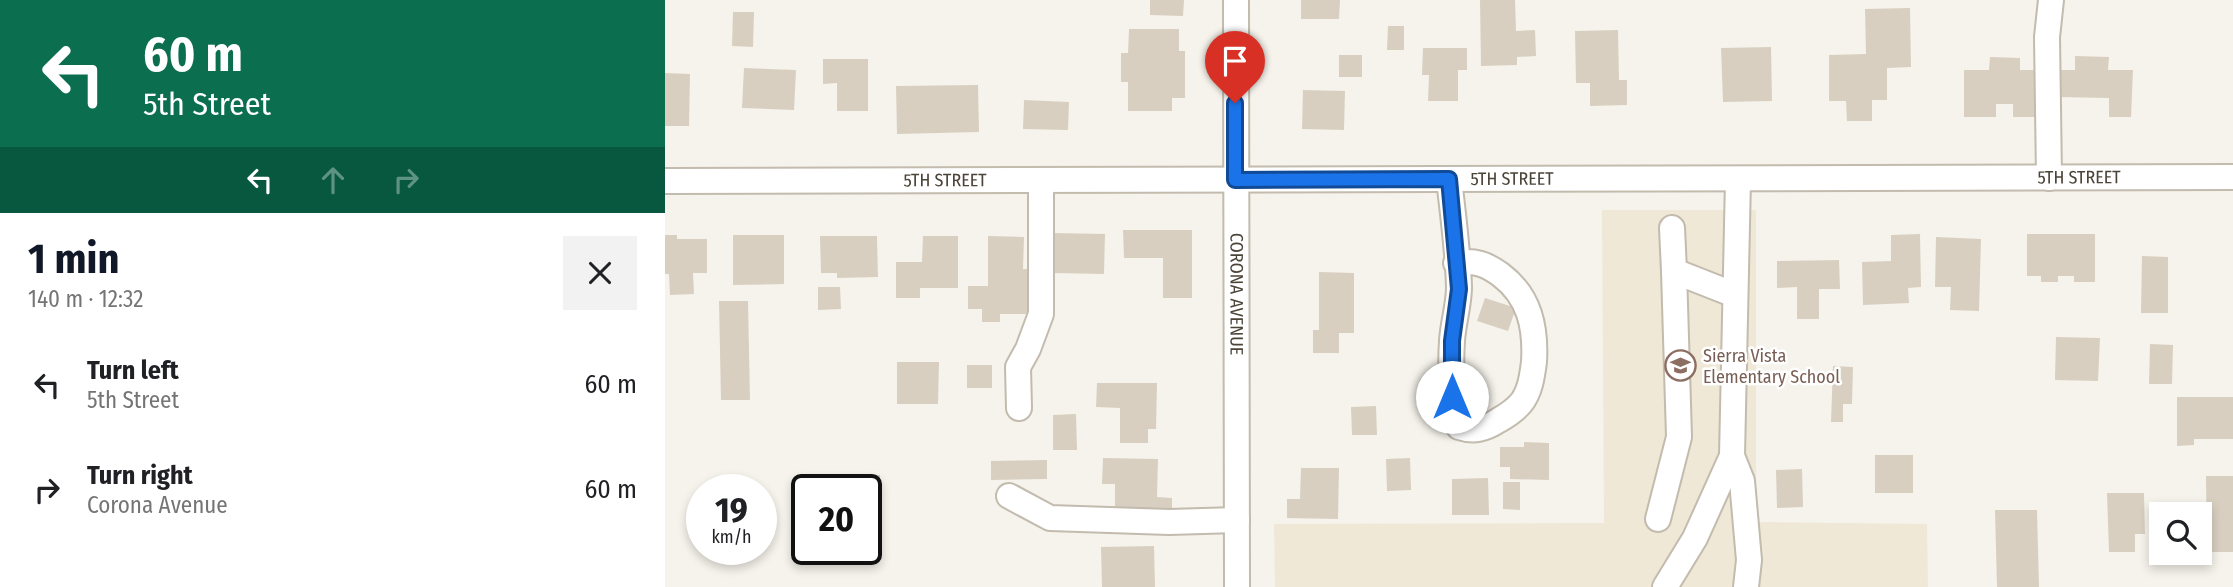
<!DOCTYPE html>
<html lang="en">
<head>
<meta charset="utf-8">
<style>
	:root { --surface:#fff; --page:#f2f2f2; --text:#202124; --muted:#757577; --accent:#111827 }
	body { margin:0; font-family:"Fira Sans Condensed",sans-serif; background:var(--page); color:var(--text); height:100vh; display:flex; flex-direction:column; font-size:26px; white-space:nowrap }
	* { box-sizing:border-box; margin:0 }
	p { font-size:23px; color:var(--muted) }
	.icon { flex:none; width:38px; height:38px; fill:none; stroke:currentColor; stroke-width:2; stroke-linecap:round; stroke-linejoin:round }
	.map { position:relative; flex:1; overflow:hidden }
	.details { display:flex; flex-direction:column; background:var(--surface); width:665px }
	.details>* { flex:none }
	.banner { background:#0b6e4f; color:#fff; overflow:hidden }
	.fabs { position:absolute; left:1484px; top:502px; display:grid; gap:14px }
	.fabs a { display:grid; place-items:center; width:63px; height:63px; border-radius:0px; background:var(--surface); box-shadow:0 4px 10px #0003; font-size:35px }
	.speed { position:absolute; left:21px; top:474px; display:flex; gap:14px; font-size:35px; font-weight:700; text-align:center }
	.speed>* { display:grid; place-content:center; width:91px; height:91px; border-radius:50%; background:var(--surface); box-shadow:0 4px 10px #0003; line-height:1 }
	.speed small { font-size:18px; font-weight:400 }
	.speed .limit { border:4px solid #111; border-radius:10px; background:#fff; color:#111 }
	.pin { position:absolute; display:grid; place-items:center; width:60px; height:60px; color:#fff; margin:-72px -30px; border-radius:50% 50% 50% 0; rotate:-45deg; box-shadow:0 0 7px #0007 }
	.pin .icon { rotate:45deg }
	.me { position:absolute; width:77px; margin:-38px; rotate:0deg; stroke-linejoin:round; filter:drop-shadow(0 0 5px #0008) }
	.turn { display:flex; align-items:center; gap:24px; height:147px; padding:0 28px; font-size:32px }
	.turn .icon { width:91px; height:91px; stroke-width:2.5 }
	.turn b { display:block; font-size:49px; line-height:60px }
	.lanes { display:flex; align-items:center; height:66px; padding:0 28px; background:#0003; justify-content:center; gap:35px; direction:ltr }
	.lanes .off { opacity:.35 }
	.round { display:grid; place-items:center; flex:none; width:74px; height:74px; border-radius:0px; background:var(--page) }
	.summary { display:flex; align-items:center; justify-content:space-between; height:119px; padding:0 28px }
	h1 { font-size:42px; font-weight:700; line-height:52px; color:var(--accent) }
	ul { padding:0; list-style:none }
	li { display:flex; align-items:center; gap:21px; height:105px; padding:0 28px }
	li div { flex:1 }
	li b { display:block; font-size:26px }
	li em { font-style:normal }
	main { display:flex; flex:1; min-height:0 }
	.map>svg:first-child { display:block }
	.education { fill:#efe8d6 }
	.building { fill:#d8cfc1 }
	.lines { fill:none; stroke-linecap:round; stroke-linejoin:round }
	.minor-casing { stroke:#c2bbae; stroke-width:28 }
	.minor { stroke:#fff; stroke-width:24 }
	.route-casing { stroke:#114b97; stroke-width:18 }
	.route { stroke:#1a73e8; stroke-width:12 }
	.labels { text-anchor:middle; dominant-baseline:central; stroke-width:5; stroke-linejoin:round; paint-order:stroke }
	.street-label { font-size:18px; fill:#4b4439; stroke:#fff }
	.education-label { font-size:18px; fill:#785e54; stroke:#fff; text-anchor:start }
</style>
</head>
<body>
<main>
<section class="details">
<div class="banner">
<div class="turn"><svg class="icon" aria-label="left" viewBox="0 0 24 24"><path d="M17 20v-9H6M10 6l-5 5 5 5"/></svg><div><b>60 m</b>5th Street</div></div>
<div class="lanes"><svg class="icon" aria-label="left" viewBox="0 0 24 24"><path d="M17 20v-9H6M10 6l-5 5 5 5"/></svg><svg class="icon off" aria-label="ahead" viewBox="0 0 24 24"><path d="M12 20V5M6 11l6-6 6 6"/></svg><svg class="icon off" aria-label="right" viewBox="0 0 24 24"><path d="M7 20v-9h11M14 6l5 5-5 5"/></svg></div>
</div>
<div class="summary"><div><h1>1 min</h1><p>140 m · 12:32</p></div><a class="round"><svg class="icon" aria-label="close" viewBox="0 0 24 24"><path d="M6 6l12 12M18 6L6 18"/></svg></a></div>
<ul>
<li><svg class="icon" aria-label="left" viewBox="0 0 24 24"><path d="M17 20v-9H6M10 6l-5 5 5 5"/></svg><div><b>Turn left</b><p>5th Street</p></div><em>60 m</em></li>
<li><svg class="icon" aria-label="right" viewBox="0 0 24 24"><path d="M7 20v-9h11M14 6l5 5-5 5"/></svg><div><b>Turn right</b><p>Corona Avenue</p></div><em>60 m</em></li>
</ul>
</section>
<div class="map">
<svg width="1568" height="587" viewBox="0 0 1568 587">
	<rect width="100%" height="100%" fill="#f6f3ec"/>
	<!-- education -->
	<path class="education" d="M937,210H1091V522L1262,524L1263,587H610L609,524L939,523Z"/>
	<!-- building -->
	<g class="building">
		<path d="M485,0H519L518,16L485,15Z"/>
		<path d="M636,0H675L674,19H636Z"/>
		<path d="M815,0H850L851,31L870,30L871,56L852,57V65L816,66Z"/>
		<path d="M1245,8L1246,67L1222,68V100H1207V121H1182L1181,101H1164V55L1201,54L1200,9Z"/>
		<path d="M68,12H89L88,47L67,46Z"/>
		<path d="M723,26H739V50H722Z"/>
		<path d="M464,29H514V51H520V98H507V111H463V82H456V53H463Z"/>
		<path d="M953,30L954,80H962V105L925,106V83H911L910,31Z"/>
		<path d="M1106,47L1107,101L1058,102L1056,48Z"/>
		<path d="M758,48H802V70H793V101H763L764,75H757Z"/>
		<rect x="674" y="55" width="23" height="22"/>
		<path d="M1410,56L1444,57L1443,70H1468L1466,117H1444V98L1392,97L1393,70H1410Z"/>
		<path d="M1325,57L1355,58V70H1374L1373,117H1348V104H1331V117H1299V70H1324Z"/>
		<path d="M158,59H203V111H172V83L158,84Z"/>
		<path d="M79,68L131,70L129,110L77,108Z"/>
		<path d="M0,73L25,74L24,126H0Z"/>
		<path d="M313,85L314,132L232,134L231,86Z"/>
		<path d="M638,90L680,91L679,130L637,129Z"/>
		<path d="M359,100L404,102L403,130L358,129Z"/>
		<path d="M458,230H527V298H498V258H459Z"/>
		<path d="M387,233L440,234L439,274L387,273Z"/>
		<path d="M1255,234L1256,287L1243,288L1244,303L1198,305L1197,262L1226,261V235Z"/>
		<path d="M1362,234H1430V282H1409V276H1393V282H1376V276H1362Z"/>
		<path d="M0,235H12V239H42V273H28L29,294L5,295L4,274H0Z"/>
		<path d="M68,235H119V284L68,285Z"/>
		<path d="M155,236H212L213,277L172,278V273H156Z"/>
		<path d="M258,236H293V288H255V298H231V262H257Z"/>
		<path d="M323,236L359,237L358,269H368V314H335V322H317V309H303V286H323Z"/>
		<path d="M1271,237L1316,239L1314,311L1285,310L1286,287H1270Z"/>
		<path d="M1477,256L1503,257V313H1476Z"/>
		<path d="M1174,260L1175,289H1154V319H1132V287L1112,288V261Z"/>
		<path d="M654,272L689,273V333H674V353H648V330H654Z"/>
		<path d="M153,287H175L176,309L153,310Z"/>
		<path d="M820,298L851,308L843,331L812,321Z"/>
		<path d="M54,301H83L85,400H56Z"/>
		<path d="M1391,337L1435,338L1433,381L1390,380Z"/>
		<path d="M1485,344L1508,345L1507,384H1484Z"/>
		<path d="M232,362H274L273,404H232Z"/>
		<rect x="302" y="365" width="25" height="23"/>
		<path d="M1168,366L1188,367L1187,404H1178V422H1166Z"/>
		<path d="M432,383H492L491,429H483V443H455V408L431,407Z"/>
		<path d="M1512,397H1568V439H1529V445L1512,446Z"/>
		<path d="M711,406L712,435H687L686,407Z"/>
		<path d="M411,414L412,450H388V415Z"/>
		<path d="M859,442L884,443V480L845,479V467H835V447H859Z"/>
		<rect x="1210" y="455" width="38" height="38"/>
		<path d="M438,458L493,459L492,497L507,498V516H450V484H437Z"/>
		<path d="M745,458L746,490L722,491L721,459Z"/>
		<path d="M382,460V479L326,480V461Z"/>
		<path d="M636,468H674L673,519L622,518V499H635Z"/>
		<path d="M1137,469L1138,507L1112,508L1111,470Z"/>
		<path d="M142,475H215V504H201V490H143Z"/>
		<path d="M1541,476H1568V552H1542Z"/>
		<path d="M823,478L824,515H787V479Z"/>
		<path d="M838,482H855V510L838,509Z"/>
		<path d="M1442,493H1479L1480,534H1470V552H1444Z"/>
		<path d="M1330,510H1372L1374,587H1332Z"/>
		<path d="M489,546L490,587H437L436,547Z"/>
	</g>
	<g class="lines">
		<defs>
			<g id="minor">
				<path id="s1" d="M571,0L572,587"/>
				<path d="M1384,178L1382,37L1386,0"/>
				<path d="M784,179C788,215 793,251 794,287C794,305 788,323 787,341C785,370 787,398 794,427C809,432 820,429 834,420C841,416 850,410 856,403C865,392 867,377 869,362C871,328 865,297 836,275C821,264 810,260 791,263"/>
				<path id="s2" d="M0,181L1568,177"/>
				<path d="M1007,228L1009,271L1070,295"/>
				<path d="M354,408L353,367L363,349L376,314V180"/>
				<path d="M1067,456L1077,481L1084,560L1081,587"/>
				<path d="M344,496L385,518L504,522L572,520"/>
				<path d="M993,519L1014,437L1009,271"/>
				<path d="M1000,587L1030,538L1067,456L1073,179"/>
			</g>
		</defs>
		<!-- minor casing -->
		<use href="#minor" class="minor-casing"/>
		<!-- minor -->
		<use href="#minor" class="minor"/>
	</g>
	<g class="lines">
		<defs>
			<path id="route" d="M570,103V180L784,179L794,289L787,341V397"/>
		</defs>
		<!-- route casing -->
		<use href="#route" class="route-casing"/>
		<!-- route -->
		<use href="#route" class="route"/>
	</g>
	<!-- icons -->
	<defs>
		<symbol id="school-ring" viewBox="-11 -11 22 22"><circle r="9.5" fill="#fff" stroke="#8d6e63" stroke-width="1.5"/><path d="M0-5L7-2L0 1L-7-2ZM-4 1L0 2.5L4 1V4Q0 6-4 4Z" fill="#8d6e63"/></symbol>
	</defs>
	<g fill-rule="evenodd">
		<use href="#school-ring" x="998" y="348" width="35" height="35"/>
	</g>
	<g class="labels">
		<!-- street labels -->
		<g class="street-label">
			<text stroke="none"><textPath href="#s2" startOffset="1414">5TH STREET</textPath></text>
			<text stroke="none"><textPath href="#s2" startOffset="847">5TH STREET</textPath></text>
			<text stroke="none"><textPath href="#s2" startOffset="280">5TH STREET</textPath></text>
			<text stroke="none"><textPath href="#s1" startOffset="294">CORONA AVENUE</textPath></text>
		</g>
		<!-- education labels -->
		<g class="education-label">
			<text x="1038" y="356">Sierra Vista<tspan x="1038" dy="21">Elementary School</tspan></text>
		</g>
	</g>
</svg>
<div class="fabs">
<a><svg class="icon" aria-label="search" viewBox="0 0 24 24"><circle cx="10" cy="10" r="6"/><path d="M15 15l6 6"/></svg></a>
</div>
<div class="speed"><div>19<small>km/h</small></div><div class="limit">20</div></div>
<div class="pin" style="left:570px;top:103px;background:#d93025"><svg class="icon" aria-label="arrive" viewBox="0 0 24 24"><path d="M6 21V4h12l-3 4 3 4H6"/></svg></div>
<svg class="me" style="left:787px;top:397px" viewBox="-20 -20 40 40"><circle r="19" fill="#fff"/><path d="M0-13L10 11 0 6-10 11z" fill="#1a73e8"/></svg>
</div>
</main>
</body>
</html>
